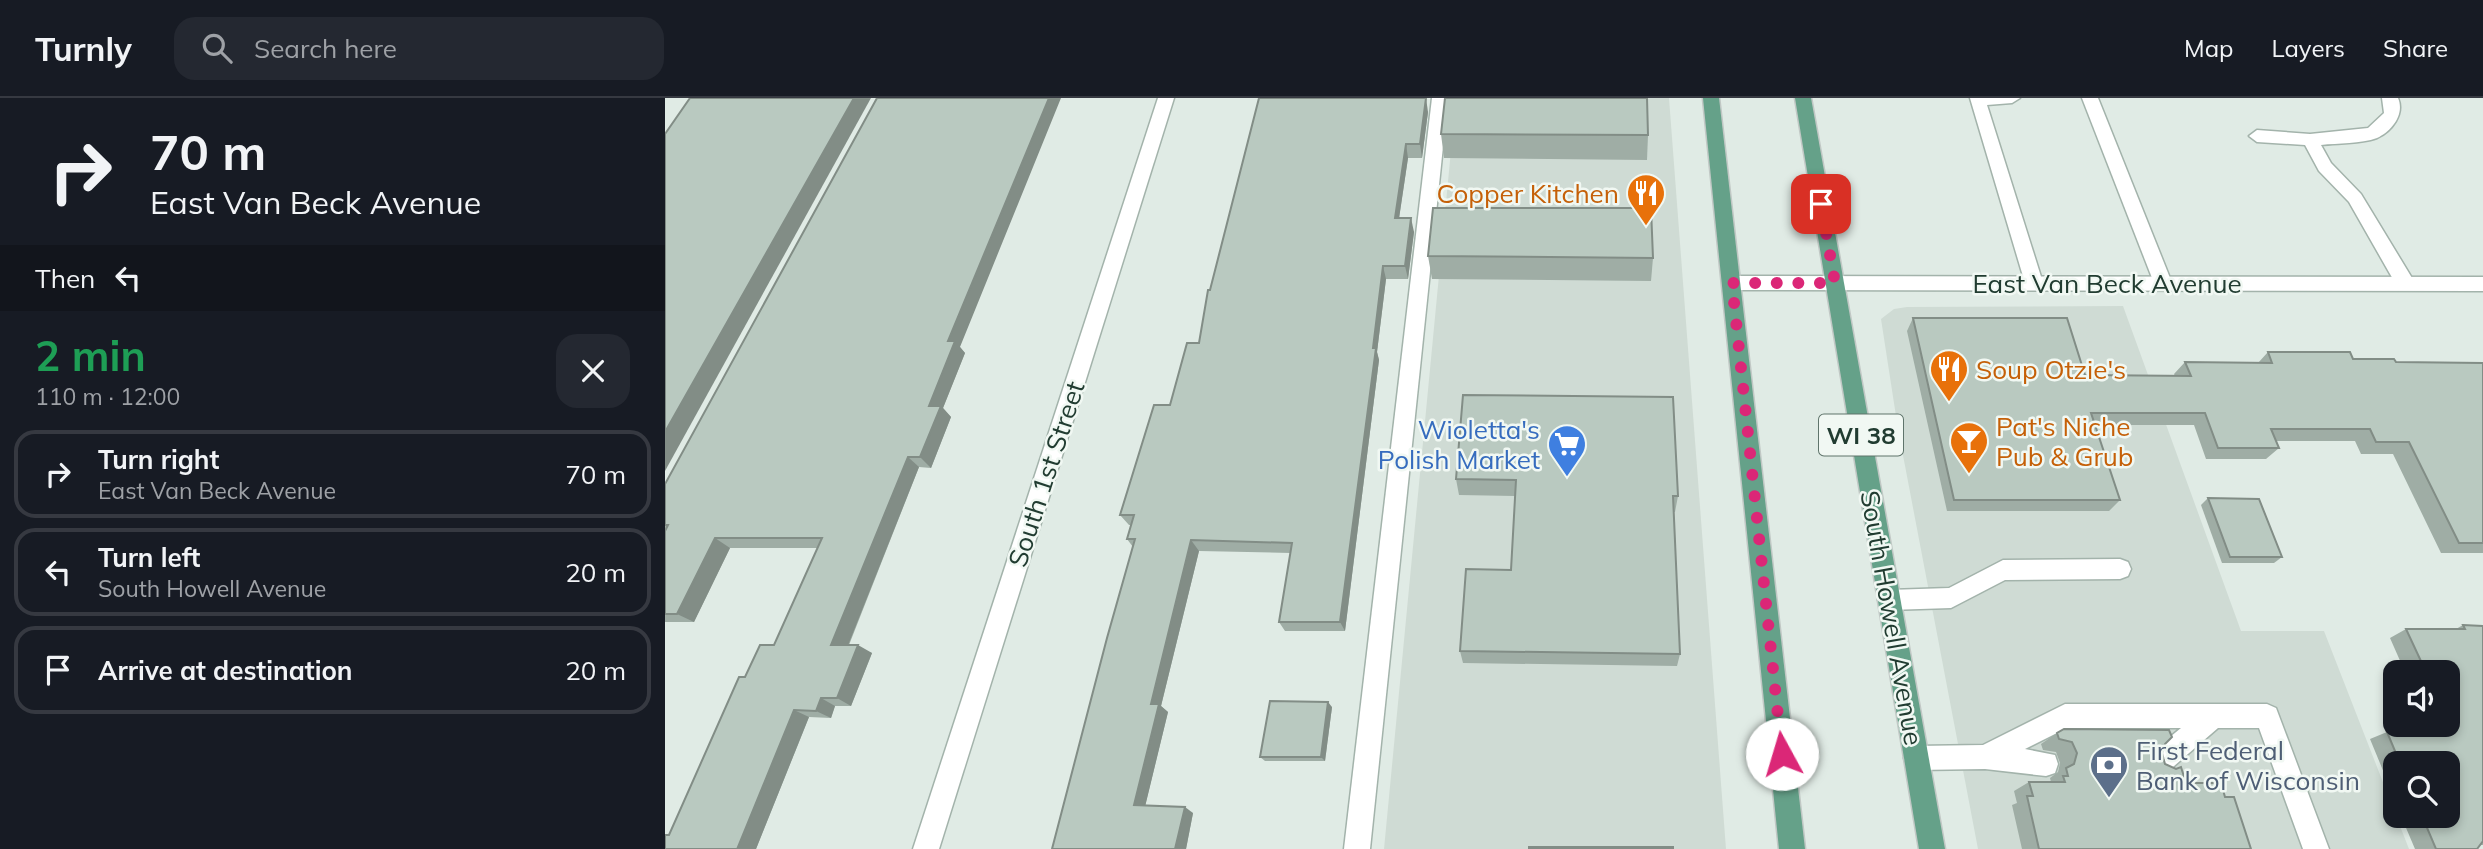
<!DOCTYPE html>
<html lang="en">
<head>
<meta charset="utf-8">
<style>
	:root { --surface:#171b24; --page:#242831; --text:#f1f3f6; --muted:#9ea1a6; --line:#363941 }
	body { margin:0; font-family:Mulish,sans-serif; background:var(--page); color:var(--text); height:100vh; display:flex; flex-direction:column; font-size:26px; white-space:nowrap }
	* { box-sizing:border-box; margin:0 }
	p { font-size:23px; color:var(--muted) }
	.icon { flex:none; width:38px; height:38px; fill:none; stroke:currentColor; stroke-width:2; stroke-linecap:round; stroke-linejoin:round }
	.map { position:relative; flex:1; overflow:hidden }
	.sheet { display:flex; flex-direction:column; background:var(--surface); width:665px }
	.sheet>* { flex:none }
	.guide { background:#171b24; color:var(--text); overflow:hidden }
	.fabs { position:absolute; left:1718px; top:562px; display:grid; gap:14px }
	.fabs a { display:grid; place-items:center; width:77px; height:77px; border-radius:14px; background:var(--surface); box-shadow:0 4px 10px #0003; font-size:35px }
	.pin { position:absolute; display:grid; place-items:center; width:60px; height:60px; color:#fff; margin:-30px; border-radius:14px; box-shadow:0 4px 10px #0006 }
	.me { position:absolute; width:77px; margin:-38px; rotate:354deg; stroke-linejoin:round; filter:drop-shadow(0 0 5px #0008) }
	.turn { display:flex; align-items:center; gap:24px; height:147px; padding:0 35px; font-size:32px }
	.turn .icon { width:91px; height:91px; stroke-width:2.5 }
	.turn b { display:block; font-size:49px; line-height:60px }
	.then { display:flex; align-items:center; height:66px; padding:0 35px; background:#0003; gap:14px; font-size:26px }
	.round { display:grid; place-items:center; flex:none; width:74px; height:74px; border-radius:21px; background:var(--page) }
	.summary { display:flex; align-items:center; justify-content:space-between; height:119px; padding:0 35px }
	h1 { font-size:42px; font-weight:700; line-height:52px; color:#1e9e55 }
	ul { padding:0; list-style:none }
	li { display:flex; align-items:center; gap:21px; height:88px; margin:0 14px 10px; padding:0 21px; border:4px solid var(--line); border-radius:21px }
	li div { flex:1 }
	li b { display:block; font-size:26px }
	li em { font-style:normal }
	header { display:flex; align-items:center; gap:42px; box-sizing:border-box; height:98px; padding:0 35px; background:var(--surface); border-bottom:2px solid var(--line) }
	header strong { font-size:33px }
	nav { display:flex; gap:38px; margin-inline-start:auto; font-size:24px }
	.search { width:490px; height:63px; background:var(--page); display:flex; align-items:center; gap:18px; box-sizing:border-box; padding:0 24px; border-radius:21px; color:var(--muted); font-size:26px }
	main { display:flex; flex:1; min-height:0 }
	.map>svg:first-child { display:block }
	.built { fill:#cfdbd4 }
	.lines { fill:none; stroke-linecap:round; stroke-linejoin:round }
	.lane-casing { stroke:#a3b3ab; stroke-width:3 }
	.street-casing { stroke:#a3b3ab; stroke-width:3 }
	.primary-casing { stroke:#c1c8c5; stroke-width:3 }
	.lane { fill:#fff; fill-rule:evenodd }
	.street { fill:#fff; fill-rule:evenodd }
	.primary { fill:#65a189; fill-rule:evenodd }
	.wall { fill:#9fada5 }
	.shaded-wall { fill:#828d86 }
	.building { fill:#b9c9c0; stroke:#828d86; stroke-width:2 }
	.route { stroke:#db2777; stroke-width:12; stroke-dasharray:0 21.6 }
	.labels { text-anchor:middle; dominant-baseline:central; stroke-width:5; stroke-linejoin:round; paint-order:stroke }
	.shield { fill:#f1f8f3; stroke:#5f746b; stroke-width:2 }
	.shield-label { font-size:24px; font-weight:bold; fill:#213c31 }
	.food-label { font-size:26px; fill:#c56008; stroke:#f1f8f3; text-anchor:start }
	.street-label { font-size:26px; fill:#213c31; stroke:#f1f8f3 }
	.shop-label { font-size:26px; fill:#366cbe; stroke:#f1f8f3; text-anchor:end }
	.service-label { font-size:26px; fill:#4e5e75; stroke:#f1f8f3; text-anchor:start }
</style>
</head>
<body>
<header>
<strong>Turnly</strong>
<div class="search"><svg class="icon" aria-label="search" viewBox="0 0 24 24"><circle cx="10" cy="10" r="6"/><path d="M15 15l6 6"/></svg>Search here</div>
<nav><a>Map</a><a>Layers</a><a>Share</a></nav>
</header>
<main>
<section class="sheet">
<div class="guide">
<div class="turn"><svg class="icon" aria-label="right" viewBox="0 0 24 24"><path d="M7 20v-9h11M14 6l5 5-5 5"/></svg><div><b>70 m</b>East Van Beck Avenue</div></div>
<div class="then">Then<svg class="icon" aria-label="left" viewBox="0 0 24 24"><path d="M17 20v-9H6M10 6l-5 5 5 5"/></svg></div>
</div>
<div class="summary"><div><h1>2 min</h1><p>110 m · 12:00</p></div><a class="round"><svg class="icon" aria-label="close" viewBox="0 0 24 24"><path d="M6 6l12 12M18 6L6 18"/></svg></a></div>
<ul>
<li><svg class="icon" aria-label="right" viewBox="0 0 24 24"><path d="M7 20v-9h11M14 6l5 5-5 5"/></svg><div><b>Turn right</b><p>East Van Beck Avenue</p></div><em>70 m</em></li>
<li><svg class="icon" aria-label="left" viewBox="0 0 24 24"><path d="M17 20v-9H6M10 6l-5 5 5 5"/></svg><div><b>Turn left</b><p>South Howell Avenue</p></div><em>20 m</em></li>
<li><svg class="icon" aria-label="arrive" viewBox="0 0 24 24"><path d="M6 21V4h12l-3 4 3 4H6"/></svg><div><b>Arrive at destination</b></div><em>20 m</em></li>
</ul>
</section>
<div class="map">
<svg width="1818" height="751" viewBox="0 0 1818 751">
	<rect width="100%" height="100%" fill="#e0ebe5"/>
	<!-- built -->
	<g class="built">
		<path d="M791,0H1004L1061,751H719Z"/>
		<path d="M1458,208L1576,533H1659L1744,751H1313L1233,331L1216,221L1229,211L1242,209Z"/>
	</g>
	<g class="lines">
		<defs>
			<g id="lane">
				<path d="M767,0H783L705,751H679Z"/>
				<path d="M1305,0H1355L1347,5L1322,7L1378,185L1376,190H1362L1360,185Z"/>
				<path d="M1417,0H1433L1507,185L1505,190H1491L1489,185Z"/>
				<path d="M1717,0H1733C1740,16 1727,33 1712,40C1696,46 1673,45 1656,47L1666,65L1696,96L1747,180L1749,185L1747,190H1733L1684,104L1654,73L1640,47L1592,44L1584,38L1592,32L1645,36L1703,30L1719,15Z"/>
				<path d="M1455,461L1463,464L1466,471L1463,478L1455,481L1340,482L1286,510L1224,512L1216,509L1213,502L1216,495L1224,492L1284,490L1338,462Z"/>
				<path d="M1400,606H1602L1611,610L1664,751H1638L1594,630H1553L1501,675L1492,678L1483,675L1480,666L1483,657L1516,630H1402L1360,651L1390,657L1393,666L1390,675L1381,678L1320,671L1251,672L1242,669L1239,660L1242,651L1251,648L1318,647Z"/>
			</g>
			<g id="street">
				<path d="M493,0H509L274,751H248Z"/>
				<path d="M1067,178L1818,179V193L1067,192L1060,190L1058,185L1060,180Z"/>
			</g>
			<g id="primary">
				<path d="M1038,0H1054L1140,751H1114Z"/>
				<path d="M1130,0H1146L1280,751H1254Z"/>
			</g>
		</defs>
		<!-- lane casing -->
		<use href="#lane" class="lane-casing"/>
		<!-- street casing -->
		<use href="#street" class="street-casing"/>
		<!-- primary casing -->
		<use href="#primary" class="primary-casing"/>
		<!-- lane -->
		<use href="#lane" class="lane"/>
		<!-- street -->
		<use href="#street" class="street"/>
		<!-- primary -->
		<use href="#primary" class="primary"/>
	</g>
	<!-- wall -->
	<g class="wall">
		<path d="M763,14L757,60H743L734,120L749,134L743,181H721L712,254L714,262L680,533H620L614,524L626,455L534,453L496,608L503,614L480,708L528,715L521,751H387L468,449L462,441L466,427H464L455,417L534,245Z"/>
		<path d="M776,36L983,37L982,62L779,60Z"/>
		<path d="M763,158L988,160L986,183L767,181Z"/>
		<path d="M1248,220L1420,277L1510,278L1509,276L1520,264L1593,265L1603,254L1731,264L1818,265V455H1776L1728,356H1696L1690,343H1611L1614,350L1601,361H1541L1529,327H1430L1455,402L1444,413H1282L1242,233Z"/>
		<path d="M295,249L300,255L278,310L286,319L266,370L254,369L184,547L207,555L186,608H170L166,620L144,619L91,751H0L4,737L80,579L109,547L153,450H65L29,524H0V386Z"/>
		<path d="M798,297L1013,398L1010,414H1009L1015,556L1012,568L798,565L795,553L846,472L850,398L794,397L791,381Z"/>
		<path d="M1543,400L1617,459L1609,465H1557L1536,407Z"/>
		<path d="M1798,527L1818,528V747H1815L1812,751H1750L1736,718H1783V665H1731V704L1705,641L1722,634H1767L1763,626H1783V574H1740L1725,540L1741,531H1791Z"/>
		<path d="M667,609L660,663H600L595,659Z"/>
		<path d="M1392,635L1500,646L1497,655L1500,666L1521,685L1560,699L1586,751H1357L1347,707L1352,705L1349,693L1364,684H1386L1385,680L1393,674L1395,665L1391,654L1378,652L1376,646Z"/>
	</g>
	<!-- shaded-wall -->
	<g class="shaded-wall">
		<path d="M189,0H206L0,373V334Z"/>
		<path d="M384,0H396L295,249L300,255L278,310L286,319L266,370L255,359L264,308L283,243Z"/>
		<path d="M761,0L763,14L757,60L755,46Z"/>
		<path d="M741,46L743,60L732,134L730,120Z"/>
		<path d="M746,120L749,134L743,181L740,168Z"/>
		<path d="M718,168L721,181L712,254L714,262L680,533L675,524Z"/>
		<path d="M243,359L254,369L180,555L166,547Z"/>
		<path d="M50,440L65,450L29,524L12,516Z"/>
		<path d="M526,442L534,453L496,608L503,614L479,713L469,707L486,606Z"/>
		<path d="M193,547L207,555L186,608L172,600Z"/>
		<path d="M156,600L170,608L166,620L151,613Z"/>
		<path d="M663,604L667,609L660,663L656,659Z"/>
		<path d="M129,612L144,619L91,751H79L73,749Z"/>
		<path d="M520,709L528,715L521,751H510Z"/>
	</g>
	<!-- building -->
	<g class="building">
		<path d="M25,0H189L0,334V36Z"/>
		<path d="M212,0H384L283,243H290L264,308H276L255,359H243L166,547H193L172,600H156L151,613L129,612L73,749H79V751H0V737H4L74,579H80L95,547H109L157,440H50L12,516H0V433L3,427H0V386Z"/>
		<path d="M594,0H761L755,46H741L730,120H746L740,168H718L708,250H711L675,524H614L627,445L526,442L486,606H494L469,707L520,709L510,751H387L442,540L470,441H462L469,417H455L489,307H505L522,245H534L543,192H545Z"/>
		<path d="M780,0H982L983,37L776,36Z"/>
		<path d="M768,110H986L988,160L763,158Z"/>
		<path d="M1248,220H1402L1420,277L1526,278L1520,264L1607,265L1603,254H1685L1688,261H1729L1731,264L1818,265V445H1794L1744,344H1711L1705,331H1606L1614,350H1553L1540,315H1426L1455,402H1289Z"/>
		<path d="M798,297L1008,299L1013,398H1008L1015,556L795,553L801,471L846,472L851,382L791,381Z"/>
		<path d="M1543,400L1594,401L1617,459H1565Z"/>
		<path d="M1798,527L1818,528V743L1812,751H1771L1757,718H1783V665H1735L1722,634L1789,635L1783,622V574H1761L1741,531H1800Z"/>
		<path d="M605,603L663,604L656,659H595Z"/>
		<path d="M1399,631L1504,632L1507,639L1500,646L1497,655L1500,666L1511,671L1516,669L1521,685H1556L1560,699H1569L1586,751H1374L1362,698H1368L1364,684H1400L1398,678H1403L1401,670L1409,666L1412,655L1407,644L1394,641L1392,635Z"/>
		<rect x="864" y="749" width="144" height="2"/>
	</g>
	<g class="lines">
		<!-- route -->
		<path class="route" d="M1117,656L1067,185H1170L1156,106"/>
	</g>
	<!-- icons -->
	<defs>
		<symbol id="restaurant-pin" viewBox="-11 -11 22 30"><path d="M0 17L-7.5 6A9.5 9.5 0 1 1 7.5 6Z" fill="#e8710a" stroke="#f1f8f3"/><path d="M-5-6h1v4h1v-4h1v4h1v-4h1v5L-1.5 .5V6h-2V.5L-5-1ZM5-6V6H3V1.5H1.5Q1.5-4 5-6Z" fill="#fff"/></symbol>
		<symbol id="bar-pin" viewBox="-11 -11 22 30"><path d="M0 17L-7.5 6A9.5 9.5 0 1 1 7.5 6Z" fill="#e8710a" stroke="#f1f8f3"/><path d="M-6-5H6L.8 .8V4.5H3.5V6h-7V4.5H-.8V.8Z" fill="#fff"/></symbol>
		<symbol id="supermarket-pin" viewBox="-11 -11 22 30"><path d="M0 17L-7.5 6A9.5 9.5 0 1 1 7.5 6Z" fill="#3f7fe0" stroke="#f1f8f3"/><path d="M-6-5.5h2.5l.6 2H6L4.5 2H-2.5L-4.4-4H-6ZM-1.5 3.2a1.3 1.3 0 1 0 .1 0ZM3 3.2a1.3 1.3 0 1 0 .1 0Z" fill="#fff"/></symbol>
		<symbol id="bank-pin" viewBox="-11 -11 22 30"><path d="M0 17L-7.5 6A9.5 9.5 0 1 1 7.5 6Z" fill="#5c6f8a" stroke="#f1f8f3"/><path d="M-6-4H6V4H-6ZM0-2.3a2.3 2.3 0 1 0 0 4.6a2.3 2.3 0 1 0 0-4.6Z" fill="#fff"/></symbol>
	</defs>
	<g fill-rule="evenodd">
		<use href="#restaurant-pin" x="959" y="73" width="44" height="60"/>
		<use href="#restaurant-pin" x="1262" y="249" width="44" height="60"/>
		<use href="#bar-pin" x="1282" y="321" width="44" height="60"/>
		<use href="#supermarket-pin" x="880" y="324" width="44" height="60"/>
		<use href="#bank-pin" x="1422" y="645" width="44" height="60"/>
	</g>
	<g class="labels">
		<!-- shield labels -->
		<rect class="shield" x="1154" y="316.5" width="84" height="41" rx="5"/>
		<g class="shield-label">
			<text x="1196" y="337">WI 38</text>
		</g>
		<!-- food labels -->
		<g class="food-label">
			<text x="954" y="95" text-anchor="end">Copper Kitchen</text>
			<text x="1311" y="271">Soup Otzie's</text>
			<text x="1331" y="328">Pat's Niche<tspan x="1331" dy="30">Pub &amp; Grub</tspan></text>
		</g>
		<!-- street labels -->
		<g class="street-label">
			<text x="1442" y="185">East Van Beck Avenue</text>
			<text transform="translate(381 376) rotate(-72)">South 1st Street</text>
			<text transform="translate(1227 520) rotate(80)">South Howell Avenue</text>
		</g>
		<!-- shop labels -->
		<g class="shop-label">
			<text x="875" y="331">Wioletta's<tspan x="875" dy="30">Polish Market</tspan></text>
		</g>
		<!-- service labels -->
		<g class="service-label">
			<text x="1471" y="652">First Federal<tspan x="1471" dy="30">Bank of Wisconsin</tspan></text>
		</g>
	</g>
</svg>
<div class="fabs">
<a><svg class="icon" aria-label="sound" viewBox="0 0 24 24"><path d="M4 9h4l5-4v14l-5-4H4zM17 9q2 3 0 6"/></svg></a>
<a><svg class="icon" aria-label="search" viewBox="0 0 24 24"><circle cx="10" cy="10" r="6"/><path d="M15 15l6 6"/></svg></a>
</div>
<div class="pin" style="left:1156px;top:106px;background:#d93025"><svg class="icon" aria-label="arrive" viewBox="0 0 24 24"><path d="M6 21V4h12l-3 4 3 4H6"/></svg></div>
<svg class="me" style="left:1117px;top:656px" viewBox="-20 -20 40 40"><circle r="19" fill="#fff"/><path d="M0-13L10 11 0 6-10 11z" fill="#db2777"/></svg>
</div>
</main>
</body>
</html>
